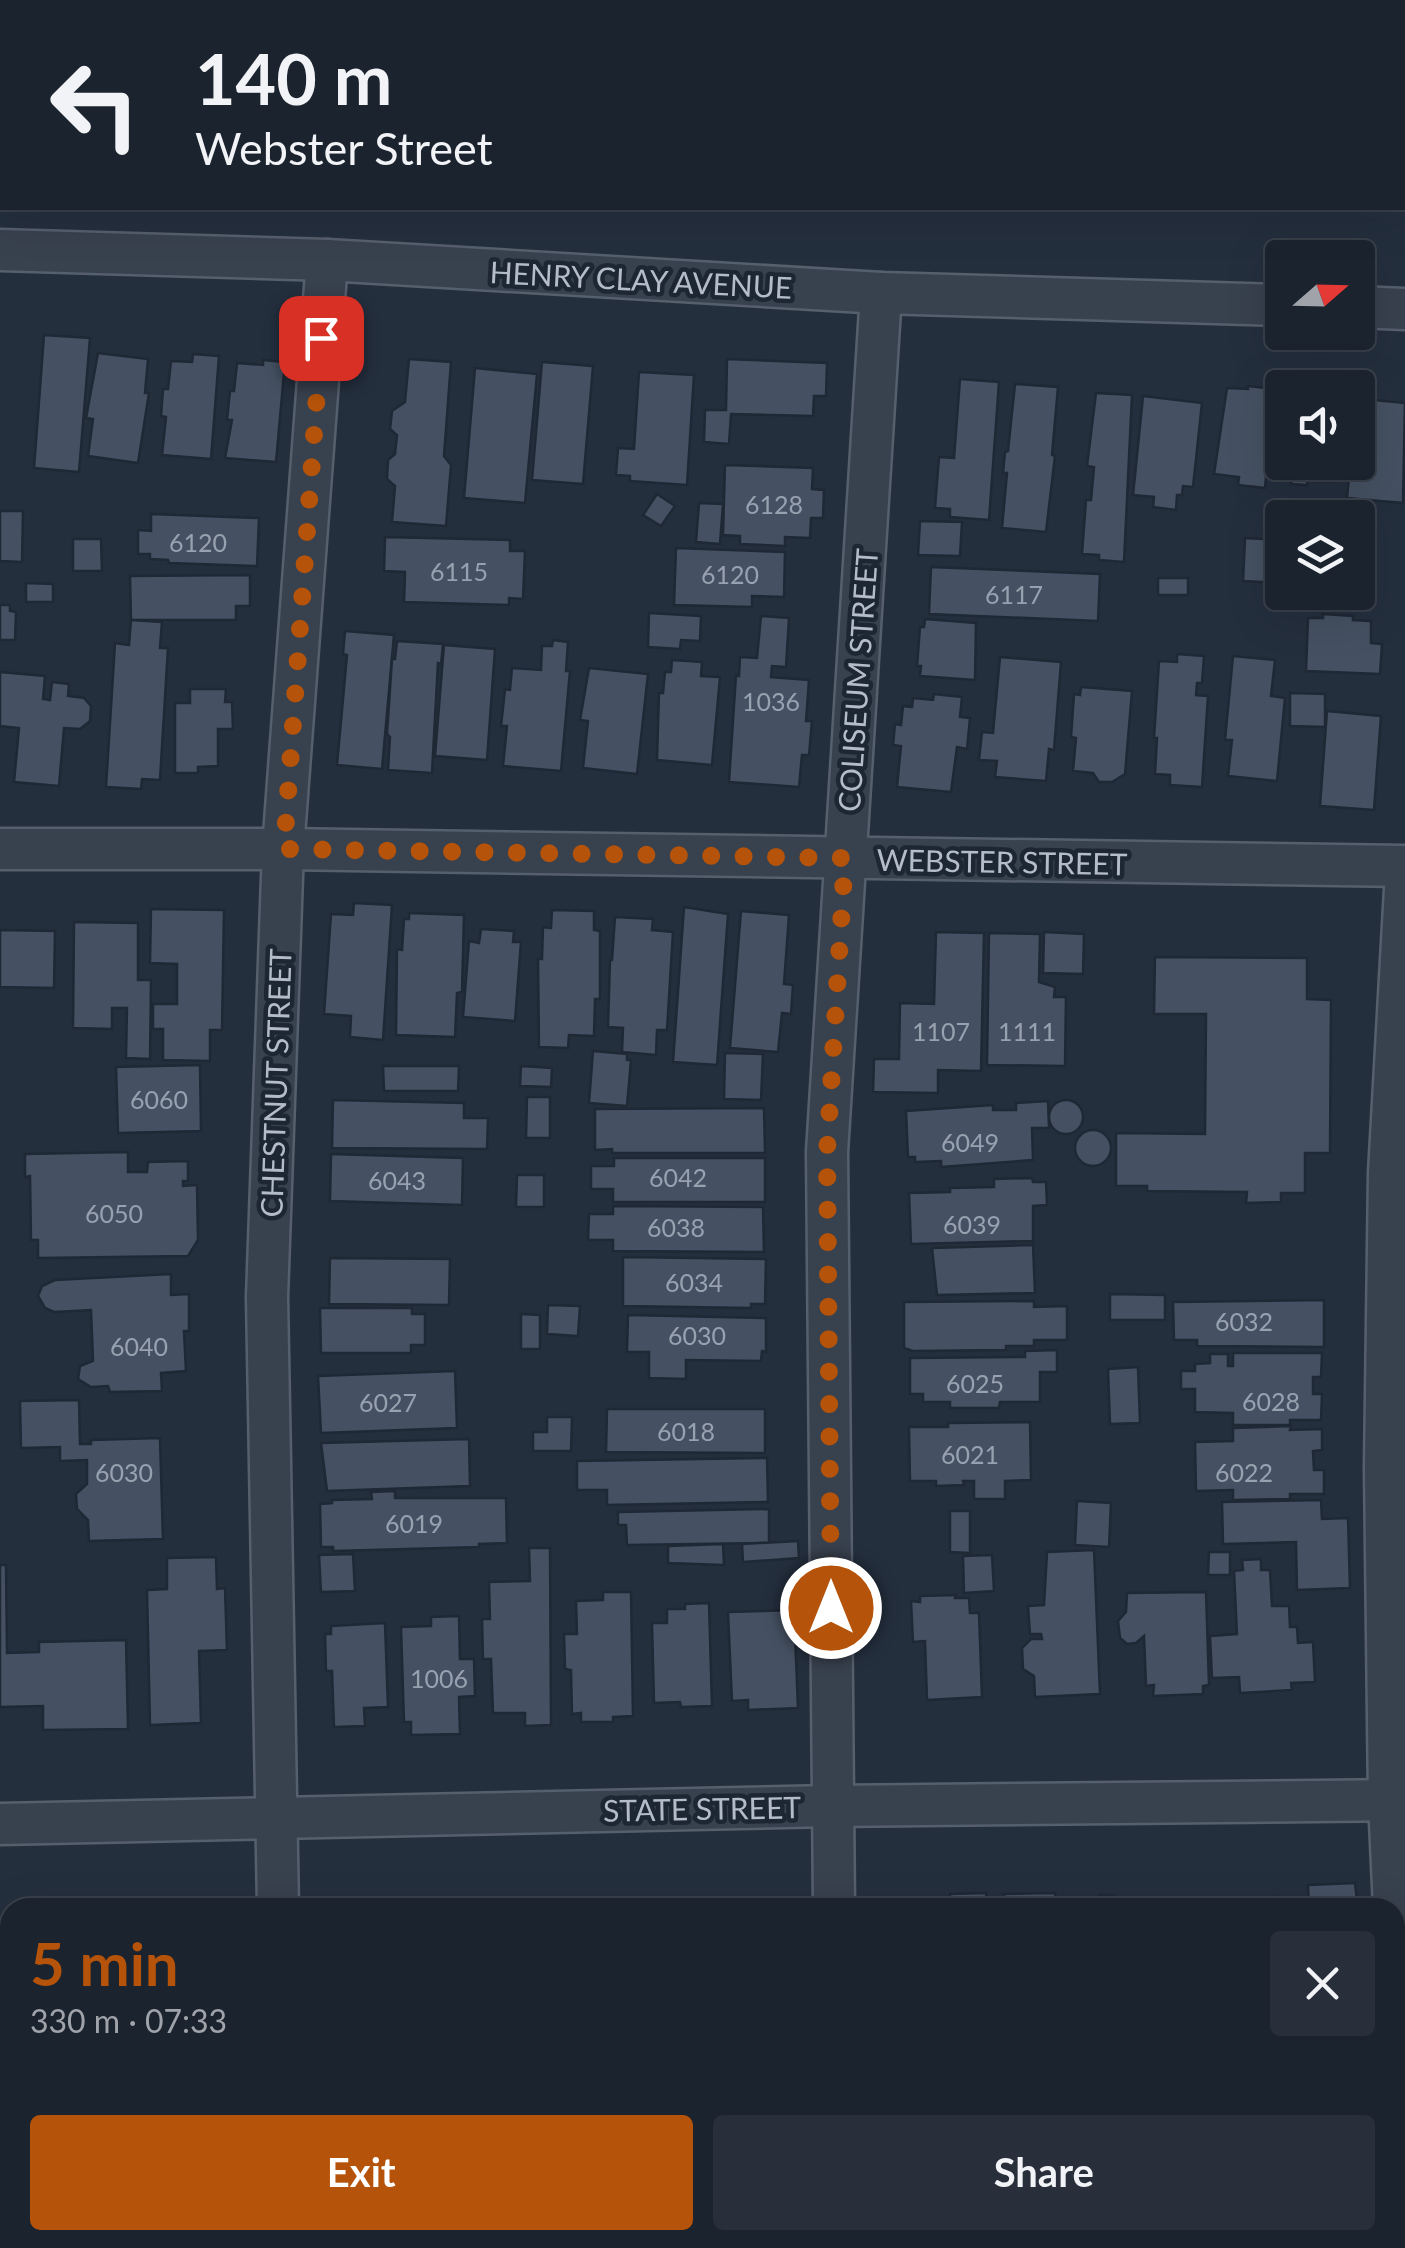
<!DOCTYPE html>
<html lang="en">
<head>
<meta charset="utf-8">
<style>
	:root { --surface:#1b232e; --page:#282f3a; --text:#f1f3f6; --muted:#a0a4aa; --line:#39404a; --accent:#b45309 }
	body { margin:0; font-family:Lato,sans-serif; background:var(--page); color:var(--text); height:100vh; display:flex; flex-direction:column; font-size:38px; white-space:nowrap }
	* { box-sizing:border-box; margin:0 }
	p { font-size:32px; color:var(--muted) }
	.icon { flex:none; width:55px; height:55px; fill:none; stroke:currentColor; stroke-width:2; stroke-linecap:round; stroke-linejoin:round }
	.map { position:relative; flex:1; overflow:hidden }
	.panel { position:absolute; left:0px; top:1898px; width:1405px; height:352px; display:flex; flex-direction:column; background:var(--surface); border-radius:30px 30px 0 0; box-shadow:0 10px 40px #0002,0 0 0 2px var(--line) }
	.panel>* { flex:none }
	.banner { position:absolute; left:0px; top:0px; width:1405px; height:210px; box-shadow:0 10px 40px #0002,0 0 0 2px var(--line); background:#1b232e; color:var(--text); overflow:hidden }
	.needle { width:65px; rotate:70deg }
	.buttons { position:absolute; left:1265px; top:240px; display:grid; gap:20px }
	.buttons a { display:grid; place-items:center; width:110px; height:110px; border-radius:10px; background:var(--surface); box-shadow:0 10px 40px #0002,0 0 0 2px var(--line); font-size:50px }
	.pin { position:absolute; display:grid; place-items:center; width:85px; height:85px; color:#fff; margin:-42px; border-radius:20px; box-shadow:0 5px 15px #0006 }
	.me { position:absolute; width:110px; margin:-55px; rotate:0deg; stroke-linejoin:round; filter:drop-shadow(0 0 8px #0008) }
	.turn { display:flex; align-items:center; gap:35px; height:210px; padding:0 30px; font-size:45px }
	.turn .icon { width:130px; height:130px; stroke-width:2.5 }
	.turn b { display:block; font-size:70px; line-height:85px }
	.round { display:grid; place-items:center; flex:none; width:105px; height:105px; border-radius:10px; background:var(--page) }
	.summary { display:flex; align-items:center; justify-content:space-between; height:170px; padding:0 30px }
	h1 { font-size:60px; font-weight:700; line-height:75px; color:var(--accent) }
	.primary-button { display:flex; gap:20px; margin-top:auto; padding:20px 30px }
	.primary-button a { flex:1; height:115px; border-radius:10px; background:var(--accent); color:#fff; font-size:40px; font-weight:700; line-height:115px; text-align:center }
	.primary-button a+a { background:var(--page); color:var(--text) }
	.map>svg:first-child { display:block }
	.building { fill:#455162; stroke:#1f2835; stroke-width:2.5 }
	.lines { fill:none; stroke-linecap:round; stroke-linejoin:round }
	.street-casing { stroke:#565f6c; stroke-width:45 }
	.street { stroke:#38414e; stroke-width:40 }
	.route { stroke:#b45309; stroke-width:18; stroke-dasharray:0 32.4 }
	.labels { text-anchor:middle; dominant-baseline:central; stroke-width:9; stroke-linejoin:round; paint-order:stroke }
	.number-label { font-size:25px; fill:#98a1af }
	.street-label { font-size:30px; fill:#b4bcc9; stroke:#1d2633 }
</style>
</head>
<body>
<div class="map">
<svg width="1405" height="2248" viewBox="0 0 1405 2248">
	<rect width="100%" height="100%" fill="#242f3e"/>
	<!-- building -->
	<g class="building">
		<path d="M226,0H299L225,2Z"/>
		<path d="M763,0H849L763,2Z"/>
		<path d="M44,335L90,338L79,472L34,468Z"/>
		<path d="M98,353L148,359L145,393H149L138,463L88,456L93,419L86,418Z"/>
		<path d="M193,354L219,356L211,459L162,455L166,417L161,416L163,389H168L171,361L192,362Z"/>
		<path d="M409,359L451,362L444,456L451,465L446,526L392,522L395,486L387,479L388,460L395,454L397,435L390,429L392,411L405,402Z"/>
		<path d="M727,359L827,363L826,396H814L813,416L731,414L729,444L704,442L705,410H726Z"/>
		<path d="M263,360L285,362L276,462L225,458L232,420H227L230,391H234L237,363L263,365Z"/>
		<path d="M542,362L593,366L583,484L532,480Z"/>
		<path d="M475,368L537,374L525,503L464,498Z"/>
		<path d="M639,372L694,375L687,485L630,481V476L616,475L618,448L634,449Z"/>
		<path d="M960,379L999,382L989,520L950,517V509L935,508L939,457L954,458Z"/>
		<path d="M1015,384L1058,387L1052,455L1055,456L1046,532L1002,528L1007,473H1003L1005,452L1008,451Z"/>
		<path d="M1248,386L1274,389L1265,488L1238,485L1239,477L1214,474L1227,388L1248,389Z"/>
		<path d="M1096,393L1132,395L1124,562L1099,560V555L1082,554L1086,500H1091L1094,467L1087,466Z"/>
		<path d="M1143,396L1202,403L1193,487L1183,486L1182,495H1177L1176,510L1153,507L1154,497L1133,495Z"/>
		<path d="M1364,399L1405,403L1403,503L1347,498L1350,465H1358Z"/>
		<path d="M1294,462H1340L1336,481L1308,478L1307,485L1291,484Z"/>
		<path d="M725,465L813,468L812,489L824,490L823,518H811L810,538L785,537V546L740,544V536L723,535Z"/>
		<path d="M657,494L675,506L661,526L643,515Z"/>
		<path d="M699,503L723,504L720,544L696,542Z"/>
		<path d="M0,511H23L22,562L0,561Z"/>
		<path d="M151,514L259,518L257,566L169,563L168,560L150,559V554H138V530L151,531Z"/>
		<path d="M920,521L962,522L960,556L918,555Z"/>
		<path d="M385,537L510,540V551H525L523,599L509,598V605L404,602L405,572L384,571Z"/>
		<path d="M1245,538L1282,540V583L1243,581Z"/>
		<path d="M73,539H101L102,571H73Z"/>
		<path d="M1358,541L1375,542L1372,588L1358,587Z"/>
		<path d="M676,548L785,552L784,597L752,596V607L674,605Z"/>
		<path d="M931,567L1100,574L1098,621L929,614Z"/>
		<path d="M250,575V606H236V620H131L130,576Z"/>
		<rect x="1158" y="578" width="30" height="17"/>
		<path d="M26,583L53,584V602H26Z"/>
		<path d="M0,605H10V611L16,612L15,640H0Z"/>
		<path d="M649,613L701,616L700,641L681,640L680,649L648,647Z"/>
		<path d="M1323,614L1353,616V620L1371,621V643L1382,644L1380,674L1306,671L1308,618H1323Z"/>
		<path d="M761,616L789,618L786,667L772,666L771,677L809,680L806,721H812L809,755H802L799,787L729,782L736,675L739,676L740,657L757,658Z"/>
		<path d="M925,619L976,623L975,680L920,676L921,666H917L920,627H924Z"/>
		<path d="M131,620L162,622L160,648H168L160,780L142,779L141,789L106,787L115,643L129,645Z"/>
		<path d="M345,631L394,635L382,769L337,765L347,655L343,654Z"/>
		<path d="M553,640L568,642L566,671H570L561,771L503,766L507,726H501L505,689L510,690L512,668L541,670L542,646H552Z"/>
		<path d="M397,641L443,644L441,664L438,663L432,773L388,770L390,737L387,734L392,659H395Z"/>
		<path d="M444,645L495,649L487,760L435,756Z"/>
		<path d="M1177,654L1204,656L1202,683H1197L1196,695L1208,696L1202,787L1170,785V775L1155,774L1157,738H1154L1159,661L1177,662Z"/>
		<path d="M1233,656L1275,660L1271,696L1285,698L1277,781L1228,776L1232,740H1225Z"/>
		<path d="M1000,657L1061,662L1054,750L1049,749L1046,781L995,777L997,761L979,760L982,732L993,733Z"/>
		<path d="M672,660L702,662L701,676L720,677L712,765L657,760L659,693H663L665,672H671Z"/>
		<path d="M589,668L648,674L637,774L583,768L588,721L580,720Z"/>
		<path d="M0,672L45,676L43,699L50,700L52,682L69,684L68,696L84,698L91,706L90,721L80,729L64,728L59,786L14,782L19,728L0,726Z"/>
		<path d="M1081,687L1132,691L1125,774L1112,782H1099L1093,773L1073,771L1076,738L1071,737L1074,694L1080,695Z"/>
		<path d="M190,689H226L225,702H232L233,729H218V766L198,767V773H175V703H190Z"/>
		<path d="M1290,693L1325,694V727L1290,726Z"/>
		<path d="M934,694L962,697L960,717L970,718L967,749L957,747L951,792L897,787L901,746L893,745L895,724L901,725L903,706L912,707L913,698L933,700Z"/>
		<path d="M1327,711L1381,716L1374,810L1320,806Z"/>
		<path d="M354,903L392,905L383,1040L350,1037L351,1016L324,1014L331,914L353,915Z"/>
		<path d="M684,907L728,914L717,1065L673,1062Z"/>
		<path d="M151,909L224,910L222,1030H210V1061L163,1060V1029H153V1004H177V964L150,963Z"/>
		<path d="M552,910L594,911V930L600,931V999H595L594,1036L569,1035L568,1048L539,1047L538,959H542L543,927L551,928Z"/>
		<path d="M741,911L789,915L784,984L793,985L791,1014L782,1013L778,1052L730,1048Z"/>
		<path d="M409,913L464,915L462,992L457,993L455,1037L396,1035L397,949L402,950L404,919H409Z"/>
		<path d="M615,917L653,919L652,930L673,932L667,1030H657L656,1055L622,1052L623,1028L608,1027L610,960H612Z"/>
		<path d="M74,922L138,923V980H151L150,1059L126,1058L127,1008H112V1029L73,1028Z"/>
		<path d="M481,929L514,931L513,942H521L515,1021L463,1017L469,941L479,943Z"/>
		<path d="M0,930L55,931L54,988L0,987Z"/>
		<path d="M936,932L984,933L981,1071L938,1070V1093L873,1092L874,1059H899L900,1003L934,1004Z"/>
		<path d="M1044,932L1084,934L1083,974L1043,973Z"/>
		<path d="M989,933L1040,934L1039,982L1055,987L1054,997H1066L1065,1066L987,1065Z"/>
		<path d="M1155,957L1307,958V999L1331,1000L1330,1153H1305V1193H1281V1202L1246,1203L1247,1192L1147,1191V1186H1116V1133L1205,1134L1206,1014H1154Z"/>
		<path d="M593,1051L627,1054V1060H631L627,1106L589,1103Z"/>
		<path d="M725,1053L763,1054L761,1100L724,1099Z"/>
		<path d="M200,1065L201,1131L118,1133L116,1067Z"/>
		<path d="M383,1066H459L458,1091H384Z"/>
		<path d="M521,1066L552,1068L551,1087L520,1086Z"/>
		<path d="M527,1097H550V1138H526Z"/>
		<circle cx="1066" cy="1117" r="17"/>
		<path d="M333,1100L464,1103V1118H488L487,1149L332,1148Z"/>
		<path d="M1048,1101L1049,1128H1032L1033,1160L941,1167V1161L915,1162V1157H908L906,1111L993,1105V1110H1016V1103Z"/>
		<path d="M764,1108L765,1153H612V1149L595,1150V1109Z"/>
		<circle cx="1093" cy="1148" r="18"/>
		<path d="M128,1152V1172H147L148,1162L188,1161V1181H183V1186L197,1185L198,1240L188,1256L38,1258V1240H31L30,1176L25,1177V1154Z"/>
		<path d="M331,1154L463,1158L462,1205L330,1201Z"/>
		<path d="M614,1158H765V1202H613V1189H591V1166H614Z"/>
		<path d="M517,1175H544V1207H516Z"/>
		<path d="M1032,1178L1033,1182H1046L1047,1205L1033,1206V1241L911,1244L909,1193L950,1192V1188L994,1187V1179Z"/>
		<path d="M613,1206L763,1207L764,1252L613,1251V1240H588L589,1214H613Z"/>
		<path d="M1033,1245L1035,1293L937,1295L932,1248Z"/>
		<path d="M623,1257L766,1259L765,1304H751V1308L623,1306Z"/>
		<path d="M330,1258L450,1259L449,1305L329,1304Z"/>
		<path d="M171,1274V1295L189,1294V1331H184L186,1371L161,1373L162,1391L110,1392L108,1386L91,1387L78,1379L80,1366L93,1361L91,1310L54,1312L45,1308L38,1296L42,1286L55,1280Z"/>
		<path d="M1110,1294L1165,1295V1320H1110Z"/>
		<path d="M1324,1300V1347L1197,1346V1340H1174L1173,1302Z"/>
		<path d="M1034,1301V1307L1067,1306V1340H1034V1346H1006V1350L913,1351L904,1348V1302Z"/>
		<path d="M548,1305L580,1306L578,1336L547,1334Z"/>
		<path d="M320,1308H412V1314H425V1345H411V1353H321Z"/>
		<path d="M521,1314L540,1315V1349H521Z"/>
		<path d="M628,1315L766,1318V1352L762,1351L761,1361L686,1360V1379L649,1378V1352H627Z"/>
		<path d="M1057,1350V1372H1040V1402H1000L999,1408H950V1402H923V1394H910V1358L1025,1357V1351Z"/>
		<path d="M1233,1353H1322L1321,1377H1313V1394H1322L1321,1420H1290V1425H1233V1413L1195,1412V1389H1181V1371H1195V1364L1210,1363V1354H1228V1366H1233Z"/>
		<path d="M1138,1367L1140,1423L1110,1424L1108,1369Z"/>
		<path d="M455,1371L457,1428L321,1433L318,1376Z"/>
		<path d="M79,1400L80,1444H91V1440L160,1438L163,1539L89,1541L88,1520L77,1509L76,1494L87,1484V1460L60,1461V1447L21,1448L20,1401Z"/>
		<path d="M607,1409H765V1453L606,1452Z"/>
		<path d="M547,1417H572L571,1451H533V1432H547Z"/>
		<path d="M1030,1422L1031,1480L1005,1481V1499H974V1481H963L964,1485L936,1486V1481H910L909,1427H948V1423Z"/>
		<path d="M1291,1426L1290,1430L1322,1429V1450L1313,1451L1314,1470H1324V1494H1290V1499L1233,1500V1490L1196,1491L1195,1442L1233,1441V1428Z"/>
		<path d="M469,1439L470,1486L327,1491L321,1443Z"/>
		<path d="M767,1458L768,1502L607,1505V1490H577V1461Z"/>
		<path d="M395,1491V1498H506L507,1543L479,1544V1547L333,1551V1547H321L320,1504L332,1503V1500L372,1499L371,1492Z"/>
		<path d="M1321,1500L1322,1519L1348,1518L1350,1588L1297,1590L1296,1542L1223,1544L1222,1502Z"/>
		<path d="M1077,1501L1111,1503L1109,1547L1075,1545Z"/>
		<path d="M769,1509V1543L627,1545L626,1525H618V1512Z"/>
		<path d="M950,1511H970V1553L950,1552Z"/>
		<path d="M798,1541L799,1558L743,1562L742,1544Z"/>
		<path d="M723,1544L724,1565L668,1563V1546Z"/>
		<path d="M529,1548H550L551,1725L525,1726V1713H493L491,1659H483L482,1619H490L489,1582L530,1581Z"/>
		<path d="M1094,1550L1100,1694L1035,1697L1034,1676L1023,1669L1022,1648L1031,1639H1042L1041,1634H1030L1028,1606L1044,1605L1047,1552Z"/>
		<path d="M1209,1552H1230V1575H1208Z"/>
		<path d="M353,1554L355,1591L321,1592L319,1555Z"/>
		<path d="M992,1555L994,1591L964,1593L963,1556Z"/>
		<path d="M216,1557L217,1589L225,1588L227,1650L199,1651L201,1723L150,1725L147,1590L167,1589V1558Z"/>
		<path d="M1261,1559V1570H1270L1272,1606H1289L1290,1627H1297L1298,1643L1313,1642L1315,1682L1291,1683L1292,1690L1240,1693L1239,1677L1212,1678L1210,1636L1237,1634L1234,1571L1243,1570L1242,1560Z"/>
		<path d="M0,1565H6L7,1653L39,1652V1642L126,1640L128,1729L43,1730V1706L0,1707Z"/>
		<path d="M603,1592H631L633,1716L613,1717V1722H581V1713L572,1714L571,1670L565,1669L564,1634H577L576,1601L603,1600Z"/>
		<path d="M1206,1592L1209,1685L1203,1686V1694L1153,1696L1154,1685L1146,1686L1144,1636L1136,1643L1127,1644L1120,1638L1118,1621L1126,1612L1127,1593Z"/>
		<path d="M956,1595L955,1598H969L970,1613H979L982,1697L927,1700L925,1641L913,1642L911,1601L920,1602V1596Z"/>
		<path d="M709,1603L712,1706L681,1707L680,1702L654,1703L652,1623H667V1609H685V1604Z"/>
		<path d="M794,1610L798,1708L748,1710V1700L732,1701L728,1612Z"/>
		<path d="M459,1616L460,1659H474L475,1696L459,1697L460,1734L411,1735V1722H404L401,1627L431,1626V1617Z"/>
		<path d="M385,1623L388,1707L364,1708L365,1726L334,1727L332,1671H326L325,1634H331V1626Z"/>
		<path d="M1355,1883L1358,1908H1309L1308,1885Z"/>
		<path d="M986,1893L987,1908H929L928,1900H950V1894Z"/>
		<path d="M1055,1893L1056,1907L1059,1908H1005L1004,1894Z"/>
		<path d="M1099,1895H1114V1906L1117,1908H1075L1099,1906Z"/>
		<path d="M1280,1897V1908H1224V1898Z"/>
		<path d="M246,1899V1908H203V1901Z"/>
		<path d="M197,1900V1908H154L153,1902Z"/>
		<path d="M805,1900L806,1908H762V1901Z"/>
		<path d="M696,1901V1908H651V1902Z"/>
		<path d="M1202,1901V1908H1138V1903Z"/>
		<path d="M920,1904V1908H868V1905Z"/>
		<rect x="0" y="1930" width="10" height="134"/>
		<path d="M112,2240H181L182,2248L123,2247V2242Z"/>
		<rect x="338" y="2240" width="110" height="8"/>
		<path d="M629,2240H790V2248H630Z"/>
		<path d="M911,2240H1046V2248H912Z"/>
		<path d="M1292,2240H1353L1354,2248H1285V2242Z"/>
	</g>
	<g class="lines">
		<defs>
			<g id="street">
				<path d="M0,250L327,260L881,293L1282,305"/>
				<path d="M1358,307L1405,309"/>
				<path d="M0,849H283L1405,866"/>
				<path d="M0,1824L831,1806L1405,1800"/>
				<path d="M278,1908L267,1297L283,849L327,260"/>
				<path d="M834,1908L827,1152L881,293"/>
				<path d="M1394,1908L1389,1801L1385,1468L1389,1173L1405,889"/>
				<path d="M1395,1921L1405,2118"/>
				<path d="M291,2240L292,2248"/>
				<path d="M852,2240V2248"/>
			</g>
		</defs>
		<!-- street casing -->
		<use href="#street" class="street-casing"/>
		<!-- street -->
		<use href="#street" class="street"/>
	</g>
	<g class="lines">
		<!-- route -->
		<path class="route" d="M321,338L284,849L845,858L827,1152L831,1608"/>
	</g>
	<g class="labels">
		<!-- number labels -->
		<g class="number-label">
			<text x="774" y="504">6128</text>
			<text x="198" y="542">6120</text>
			<text x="459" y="571">6115</text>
			<text x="730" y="574">6120</text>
			<text x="1014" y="594">6117</text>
			<text x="771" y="701">1036</text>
			<text x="941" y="1031">1107</text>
			<text x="1027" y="1031">1111</text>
			<text x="159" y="1099">6060</text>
			<text x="970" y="1142">6049</text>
			<text x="678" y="1177">6042</text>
			<text x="397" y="1180">6043</text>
			<text x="114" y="1213">6050</text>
			<text x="972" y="1224">6039</text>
			<text x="676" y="1227">6038</text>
			<text x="694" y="1282">6034</text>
			<text x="1244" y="1321">6032</text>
			<text x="697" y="1335">6030</text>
			<text x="139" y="1346">6040</text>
			<text x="975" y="1383">6025</text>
			<text x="1271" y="1401">6028</text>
			<text x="388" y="1402">6027</text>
			<text x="686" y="1431">6018</text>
			<text x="970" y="1454">6021</text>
			<text x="124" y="1472">6030</text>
			<text x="1244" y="1472">6022</text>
			<text x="414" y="1523">6019</text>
			<text x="439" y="1678">1006</text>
		</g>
		<!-- street labels -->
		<g class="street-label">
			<text transform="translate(641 279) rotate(3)">HENRY CLAY AVENUE</text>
			<text transform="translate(857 680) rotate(-86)">COLISEUM STREET</text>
			<text transform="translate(1002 861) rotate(1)">WEBSTER STREET</text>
			<text transform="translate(275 1083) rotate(-88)">CHESTNUT STREET</text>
			<text transform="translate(702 1808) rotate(-1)">STATE STREET</text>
		</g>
	</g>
</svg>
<div class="buttons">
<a><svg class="needle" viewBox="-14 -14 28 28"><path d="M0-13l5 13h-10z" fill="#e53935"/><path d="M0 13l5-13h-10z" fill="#a0a4aa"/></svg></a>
<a><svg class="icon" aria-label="sound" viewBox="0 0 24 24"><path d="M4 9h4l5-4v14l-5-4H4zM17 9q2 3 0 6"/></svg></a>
<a><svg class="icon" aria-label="layers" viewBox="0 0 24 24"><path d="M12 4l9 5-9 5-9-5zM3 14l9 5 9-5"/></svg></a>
</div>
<div class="pin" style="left:321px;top:338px;background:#d93025"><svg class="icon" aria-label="arrive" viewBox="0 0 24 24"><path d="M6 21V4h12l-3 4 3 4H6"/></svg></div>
<svg class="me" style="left:831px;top:1608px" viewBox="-20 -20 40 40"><circle r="17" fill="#b45309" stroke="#fff" stroke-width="3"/><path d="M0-11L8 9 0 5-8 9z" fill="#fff"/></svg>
<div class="banner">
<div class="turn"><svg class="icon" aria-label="left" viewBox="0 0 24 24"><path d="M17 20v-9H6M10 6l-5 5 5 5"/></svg><div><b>140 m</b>Webster Street</div></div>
</div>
<section class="panel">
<div class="summary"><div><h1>5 min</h1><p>330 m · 07:33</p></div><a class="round"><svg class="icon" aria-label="close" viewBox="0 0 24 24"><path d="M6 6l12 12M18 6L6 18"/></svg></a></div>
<div class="primary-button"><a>Exit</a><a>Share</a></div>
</section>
</div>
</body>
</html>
